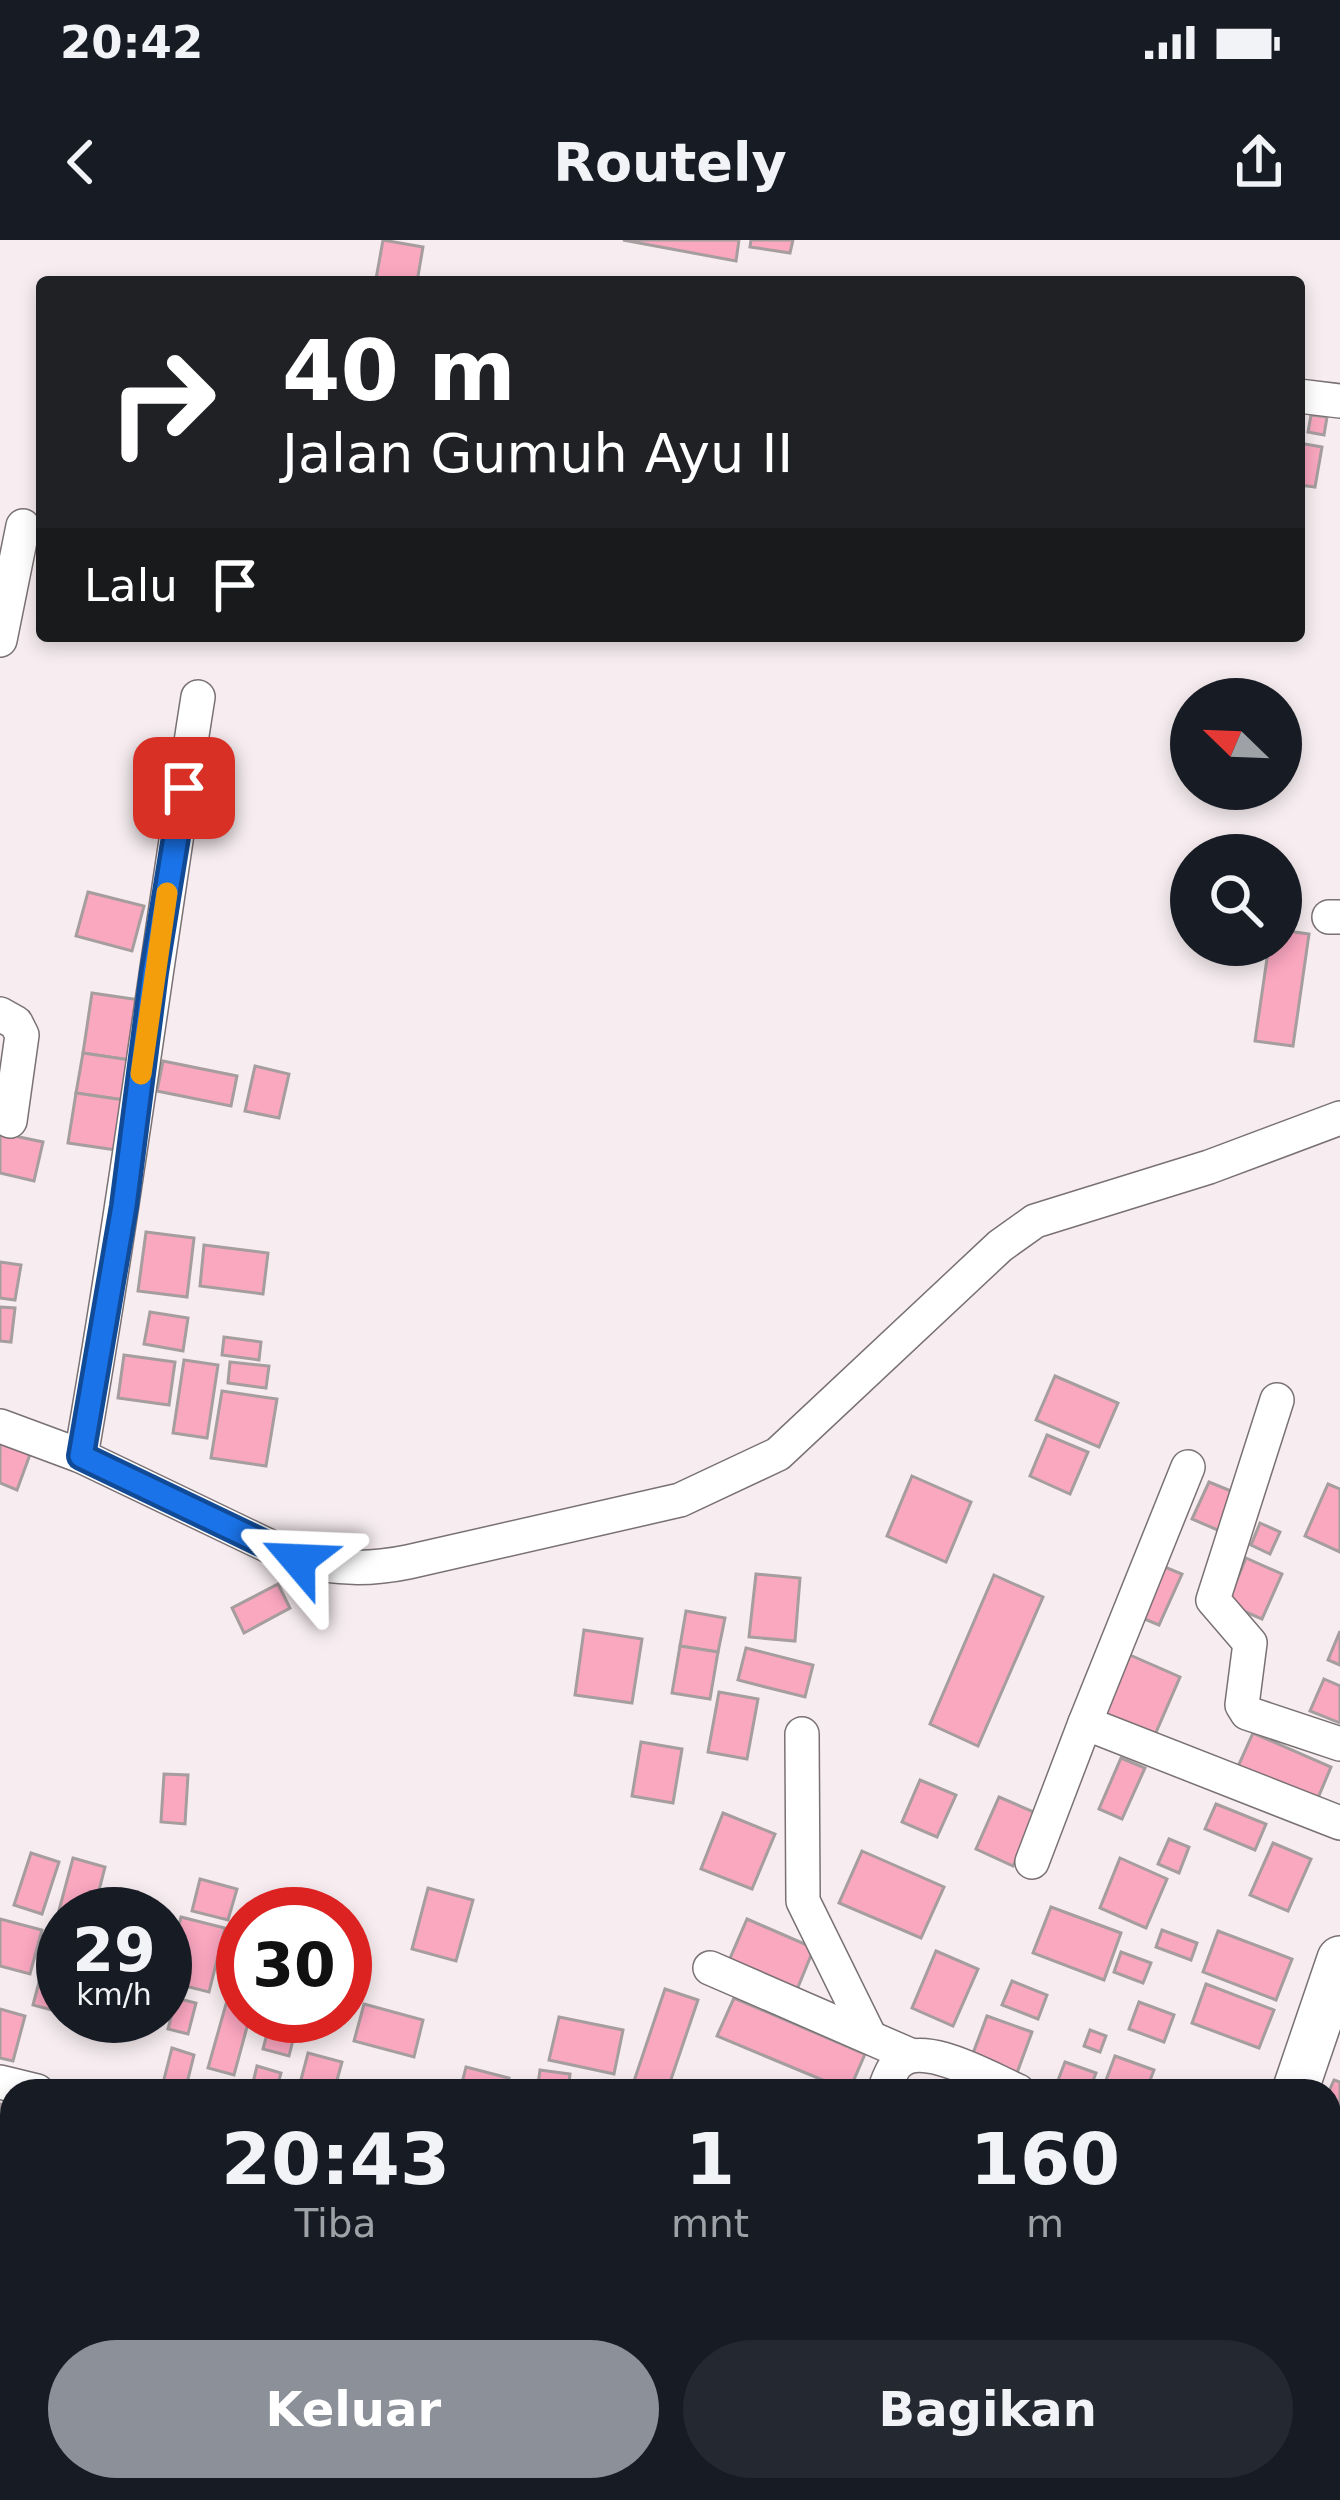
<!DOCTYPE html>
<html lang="id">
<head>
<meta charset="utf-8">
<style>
	:root { --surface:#171b24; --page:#242831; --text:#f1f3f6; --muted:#9ea1a6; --accent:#8c9099 }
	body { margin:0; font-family:"DejaVu Sans",sans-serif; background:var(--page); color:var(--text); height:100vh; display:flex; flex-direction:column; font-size:45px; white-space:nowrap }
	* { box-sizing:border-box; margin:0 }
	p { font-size:39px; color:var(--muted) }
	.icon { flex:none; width:66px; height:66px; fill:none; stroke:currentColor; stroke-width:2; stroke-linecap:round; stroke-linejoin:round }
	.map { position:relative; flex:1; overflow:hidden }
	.drawer { position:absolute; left:0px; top:1839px; width:1341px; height:423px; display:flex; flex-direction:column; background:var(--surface); border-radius:36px 36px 0 0; box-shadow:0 6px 18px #0003 }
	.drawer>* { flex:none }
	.top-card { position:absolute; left:36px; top:36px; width:1269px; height:366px; border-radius:12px; box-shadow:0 6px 18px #0003; background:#202124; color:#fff; overflow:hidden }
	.needle { width:78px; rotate:293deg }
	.fabs { position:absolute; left:1170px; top:438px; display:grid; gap:24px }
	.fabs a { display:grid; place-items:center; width:132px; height:132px; border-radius:50%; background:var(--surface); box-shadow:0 6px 18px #0003; font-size:60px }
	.speed { position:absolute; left:36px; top:1647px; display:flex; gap:24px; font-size:60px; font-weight:700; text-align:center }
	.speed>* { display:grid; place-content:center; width:156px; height:156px; border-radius:50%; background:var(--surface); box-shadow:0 6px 18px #0003; line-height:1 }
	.speed small { font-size:30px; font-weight:400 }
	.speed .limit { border:18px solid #d22; background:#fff; color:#111 }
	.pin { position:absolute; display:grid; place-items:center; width:102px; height:102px; color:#fff; margin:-51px; border-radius:24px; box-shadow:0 6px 18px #0006 }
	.me { position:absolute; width:132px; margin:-66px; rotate:296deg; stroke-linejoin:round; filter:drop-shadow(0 0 9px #0008) }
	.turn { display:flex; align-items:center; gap:42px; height:252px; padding:0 48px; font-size:54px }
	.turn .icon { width:156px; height:156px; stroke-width:2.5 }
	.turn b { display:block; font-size:84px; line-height:102px }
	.then { display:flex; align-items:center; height:114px; padding:0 48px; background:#0003; gap:24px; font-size:45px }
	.eta { display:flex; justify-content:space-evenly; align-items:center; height:204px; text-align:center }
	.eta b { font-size:72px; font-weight:700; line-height:84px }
	.action { display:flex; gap:24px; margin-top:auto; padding:24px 48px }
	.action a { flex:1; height:138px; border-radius:72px; background:var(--accent); color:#fff; font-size:48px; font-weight:700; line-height:138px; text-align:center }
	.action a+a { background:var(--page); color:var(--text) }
	.status { display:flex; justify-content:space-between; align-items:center; height:84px; padding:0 60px; background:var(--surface); direction:ltr }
	.status svg { height:33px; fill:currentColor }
	header { display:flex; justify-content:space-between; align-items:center; height:156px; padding:0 48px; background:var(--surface); font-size:54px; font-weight:700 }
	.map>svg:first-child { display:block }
	.building { fill:#faa7c0; stroke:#a69d9f; stroke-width:3 }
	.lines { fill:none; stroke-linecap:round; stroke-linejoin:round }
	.minor-casing { stroke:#797173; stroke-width:36 }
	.secondary-casing { stroke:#797173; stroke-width:48 }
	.minor { stroke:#fff; stroke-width:33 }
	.secondary { stroke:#fff; stroke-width:45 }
	.route-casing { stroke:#114b97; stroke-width:30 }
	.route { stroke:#1a73e8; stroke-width:21 }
	.slow { stroke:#f59e0b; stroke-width:21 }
</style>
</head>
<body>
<div class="status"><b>20:42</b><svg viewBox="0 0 49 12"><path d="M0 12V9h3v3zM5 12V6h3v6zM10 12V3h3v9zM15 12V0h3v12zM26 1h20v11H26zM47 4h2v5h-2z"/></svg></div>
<header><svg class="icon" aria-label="back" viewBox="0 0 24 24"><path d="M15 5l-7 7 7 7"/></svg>Routely<svg class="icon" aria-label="share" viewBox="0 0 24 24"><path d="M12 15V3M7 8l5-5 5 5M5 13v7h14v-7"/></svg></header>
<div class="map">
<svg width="1340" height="2260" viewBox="0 0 1340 2260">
	<rect width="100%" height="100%" fill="#f7edf0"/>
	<!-- building -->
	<g class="building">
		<path d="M383,0L423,7L417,42L376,39Z"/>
		<path d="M623,0H739L736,21Z"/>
		<path d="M751,0H793L790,13L750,7Z"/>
		<path d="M1311,175L1327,177L1324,195L1308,192Z"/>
		<path d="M1299,203L1322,207L1315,247L1299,245Z"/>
		<path d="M88,652L144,666L132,711L76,696Z"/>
		<path d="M1281,690L1309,694L1293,806L1255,801L1269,705H1281Z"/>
		<path d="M92,753L140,760L130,820L83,813Z"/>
		<path d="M83,813L130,820L124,860L76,853Z"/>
		<path d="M163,821L237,836L231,866L157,851Z"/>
		<path d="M255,826L289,834L279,878L245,871Z"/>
		<path d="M76,853L124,860L116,910L68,903Z"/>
		<path d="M0,893L43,902L34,941L0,933Z"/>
		<path d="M146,992L194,998L187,1057L138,1051Z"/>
		<path d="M204,1005L268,1013L263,1054L200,1046Z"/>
		<path d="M0,1022L21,1025L15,1060L0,1058Z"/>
		<path d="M0,1067L15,1068L11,1102L0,1101Z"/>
		<path d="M150,1072L188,1078L183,1111L144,1104Z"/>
		<path d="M224,1097L261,1102L259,1120L222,1115Z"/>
		<path d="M124,1115L175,1122L169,1165L118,1158Z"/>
		<path d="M184,1120L218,1125L207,1198L173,1193Z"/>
		<path d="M230,1122L269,1126L266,1148L228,1143Z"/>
		<path d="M1055,1136L1118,1163L1099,1207L1036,1180Z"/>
		<path d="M222,1151L277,1159L266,1226L211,1218Z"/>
		<path d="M1047,1195L1088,1212L1070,1254L1030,1236Z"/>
		<path d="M0,1197L32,1209L17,1250L0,1243Z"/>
		<path d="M912,1236L971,1262L946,1322L887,1296Z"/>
		<path d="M1209,1242L1236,1253L1220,1291L1192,1279Z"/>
		<path d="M1328,1244L1340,1249V1312L1305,1296Z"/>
		<path d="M1260,1283L1280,1292L1270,1314L1251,1305Z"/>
		<path d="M1246,1318L1282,1334L1262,1379L1227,1364Z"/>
		<path d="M1155,1323L1182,1334L1159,1385L1132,1374Z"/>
		<path d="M756,1334L800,1338L795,1401L749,1397Z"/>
		<path d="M994,1335L1043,1357L978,1506L930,1484Z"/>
		<path d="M278,1344L290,1368L244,1393L232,1368Z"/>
		<path d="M686,1371L725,1378L718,1412L680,1406Z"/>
		<path d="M584,1390L642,1399L632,1463L575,1455Z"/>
		<path d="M1340,1391V1425L1328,1420Z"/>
		<path d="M680,1406L718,1412L710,1459L672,1453Z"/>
		<path d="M746,1408L813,1425L805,1457L738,1440Z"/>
		<path d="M1130,1415L1180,1437L1154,1497L1103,1476Z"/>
		<path d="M1324,1439L1340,1446V1483L1310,1471Z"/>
		<path d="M719,1452L758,1459L747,1519L708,1512Z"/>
		<path d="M1253,1493L1331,1527L1315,1565L1236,1531Z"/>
		<path d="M641,1502L682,1509L673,1563L632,1556Z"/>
		<path d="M1121,1518L1145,1528L1122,1579L1099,1569Z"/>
		<path d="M164,1534L188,1535L185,1584L161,1582Z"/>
		<path d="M920,1540L956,1555L937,1597L902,1582Z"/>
		<path d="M999,1557L1036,1573L1013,1626L976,1609Z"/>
		<path d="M1216,1564L1266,1584L1255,1610L1205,1589Z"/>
		<path d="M723,1573L775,1594L752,1649L701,1629Z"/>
		<path d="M1169,1599L1189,1607L1179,1633L1158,1624Z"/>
		<path d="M1273,1603L1311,1619L1288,1671L1250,1655Z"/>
		<path d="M862,1611L944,1647L921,1698L839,1663Z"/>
		<path d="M31,1613L59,1622L42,1674L14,1665Z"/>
		<path d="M73,1618L105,1627L93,1674H58Z"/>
		<path d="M1120,1618L1167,1639L1146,1688L1100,1668Z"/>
		<path d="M200,1639L237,1649L228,1680L192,1671Z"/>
		<path d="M428,1648L473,1660L456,1721L412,1709Z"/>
		<path d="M1051,1667L1121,1693L1104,1740L1033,1713Z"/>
		<path d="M181,1677L225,1688L209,1752L165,1741Z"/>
		<path d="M0,1679L42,1690L30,1734L0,1726Z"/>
		<path d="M747,1679L814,1708L796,1752L728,1723Z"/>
		<path d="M1162,1690L1197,1703L1191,1720L1156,1707Z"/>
		<path d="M1218,1691L1292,1719L1276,1760L1203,1732Z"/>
		<path d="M50,1700L63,1703V1773L33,1765Z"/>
		<path d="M936,1711L978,1729L953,1786L912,1768Z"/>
		<path d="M1121,1712L1151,1723L1143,1743L1114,1732Z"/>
		<path d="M1012,1741L1047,1755L1038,1779L1002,1765Z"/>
		<path d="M1206,1744L1274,1770L1259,1808L1192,1783Z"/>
		<path d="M665,1749L698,1760L667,1851H652L633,1844Z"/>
		<path d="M176,1758L196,1763L188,1794L168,1789Z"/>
		<path d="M734,1758L865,1814L849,1851L717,1796Z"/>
		<path d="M1139,1762L1174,1775L1164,1802L1129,1789Z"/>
		<path d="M226,1764L243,1769V1776H250L234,1835L208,1828Z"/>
		<path d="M364,1764L423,1780L414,1817L354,1801Z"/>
		<path d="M0,1769L25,1776L13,1821L0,1818Z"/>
		<path d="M89,1776H132L126,1796L87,1786Z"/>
		<path d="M987,1776L1032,1792L1017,1833L972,1816Z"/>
		<path d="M559,1777L623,1790L614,1834L549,1820Z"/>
		<path d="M270,1782L296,1788L289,1816L263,1809Z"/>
		<path d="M1090,1790L1106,1796L1100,1812L1084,1806Z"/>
		<path d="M172,1808L194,1815L185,1851H161Z"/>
		<path d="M308,1813L342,1822L334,1851H298Z"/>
		<path d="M1115,1816L1154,1830L1146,1851H1102Z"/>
		<path d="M1065,1822L1096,1833L1089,1851H1054Z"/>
		<path d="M257,1826L281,1833L276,1851H251Z"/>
		<path d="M466,1827L509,1838L506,1851H460Z"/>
		<path d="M540,1830L570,1834L568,1851H537Z"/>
		<path d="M1334,1840L1340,1842V1918L1329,1913V1851Z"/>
		<path d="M0,1864L12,1867L5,1903L0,1902Z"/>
		<path d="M135,2250H180L177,2260Z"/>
		<path d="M200,2250H232L229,2260H197Z"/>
		<path d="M676,2250H731L751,2257L672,2260Z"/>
		<path d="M757,2250H797L793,2260H763L754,2256Z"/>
		<path d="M1021,2250H1066L1062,2260H1033L1019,2255Z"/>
		<path d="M1087,2250H1116L1112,2260H1083Z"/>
		<path d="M1179,2250H1228L1224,2260H1175Z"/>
		<path d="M1233,2250H1248L1271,2260H1228Z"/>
	</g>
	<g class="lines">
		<defs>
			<g id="minor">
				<path d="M1299,156L1340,161"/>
				<path d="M0,400L23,286"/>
				<path d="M1329,677H1340"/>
				<path d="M0,774L16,783L22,795L10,881"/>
				<path d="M1277,1160L1213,1360L1250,1403L1242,1465L1247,1473L1340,1504"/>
				<path d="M0,1186L81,1216L298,1320C337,1329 369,1330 408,1322L680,1260L778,1214L1000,1006L1035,981L1209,927L1340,878"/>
				<path d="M81,1216C125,964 158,710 198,457"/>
				<path d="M1085,1483L1188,1227"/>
				<path d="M802,1494L803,1661L868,1793"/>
				<path d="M1032,1622L1085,1483L1340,1583"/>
				<path d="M710,1728L910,1815"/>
				<path d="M0,1842L37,1851"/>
				<path d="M884,1851C887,1843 891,1830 897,1824C921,1798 990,1839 1018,1851"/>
				<path d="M1329,1983L1340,1988"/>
				<path d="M418,2260L421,2250"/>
				<path d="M648,2260L651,2250"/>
			</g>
			<g id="secondary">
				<path d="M1295,1851L1340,1719"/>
				<path d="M1151,2260L1155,2250"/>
			</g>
		</defs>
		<!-- minor casing -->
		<use href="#minor" class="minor-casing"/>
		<!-- secondary casing -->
		<use href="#secondary" class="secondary-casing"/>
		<!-- minor -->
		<use href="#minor" class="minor"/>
		<!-- secondary -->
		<use href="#secondary" class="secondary"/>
	</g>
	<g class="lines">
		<defs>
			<path id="route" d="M184,548L154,732L124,966L81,1216L298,1320"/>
		</defs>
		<!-- route casing -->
		<use href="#route" class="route-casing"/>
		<!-- route -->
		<use href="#route" class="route"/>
		<!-- slow -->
		<path class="slow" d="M141,834L167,653"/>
	</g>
</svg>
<div class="fabs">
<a><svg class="needle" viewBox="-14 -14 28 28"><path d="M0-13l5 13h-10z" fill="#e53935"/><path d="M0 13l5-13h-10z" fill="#9ea1a6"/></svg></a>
<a><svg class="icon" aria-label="search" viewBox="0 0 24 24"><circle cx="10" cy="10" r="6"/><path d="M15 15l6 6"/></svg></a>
</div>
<div class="speed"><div>29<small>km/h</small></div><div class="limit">30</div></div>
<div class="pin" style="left:184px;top:548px;background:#d93025"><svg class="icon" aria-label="arrive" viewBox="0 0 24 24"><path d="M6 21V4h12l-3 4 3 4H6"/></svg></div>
<svg class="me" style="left:298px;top:1320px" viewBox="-20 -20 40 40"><path d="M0-17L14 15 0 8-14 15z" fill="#1a73e8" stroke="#fff" stroke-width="4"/></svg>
<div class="top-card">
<div class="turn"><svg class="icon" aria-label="right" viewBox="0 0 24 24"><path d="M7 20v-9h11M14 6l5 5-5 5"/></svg><div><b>40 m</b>Jalan Gumuh Ayu II</div></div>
<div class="then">Lalu<svg class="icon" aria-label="arrive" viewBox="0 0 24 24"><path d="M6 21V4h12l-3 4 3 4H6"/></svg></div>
</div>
<section class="drawer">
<div class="eta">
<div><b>20:43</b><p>Tiba</p></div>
<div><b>1</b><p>mnt</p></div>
<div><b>160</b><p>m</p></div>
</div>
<div class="action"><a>Keluar</a><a>Bagikan</a></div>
</section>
</div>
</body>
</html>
